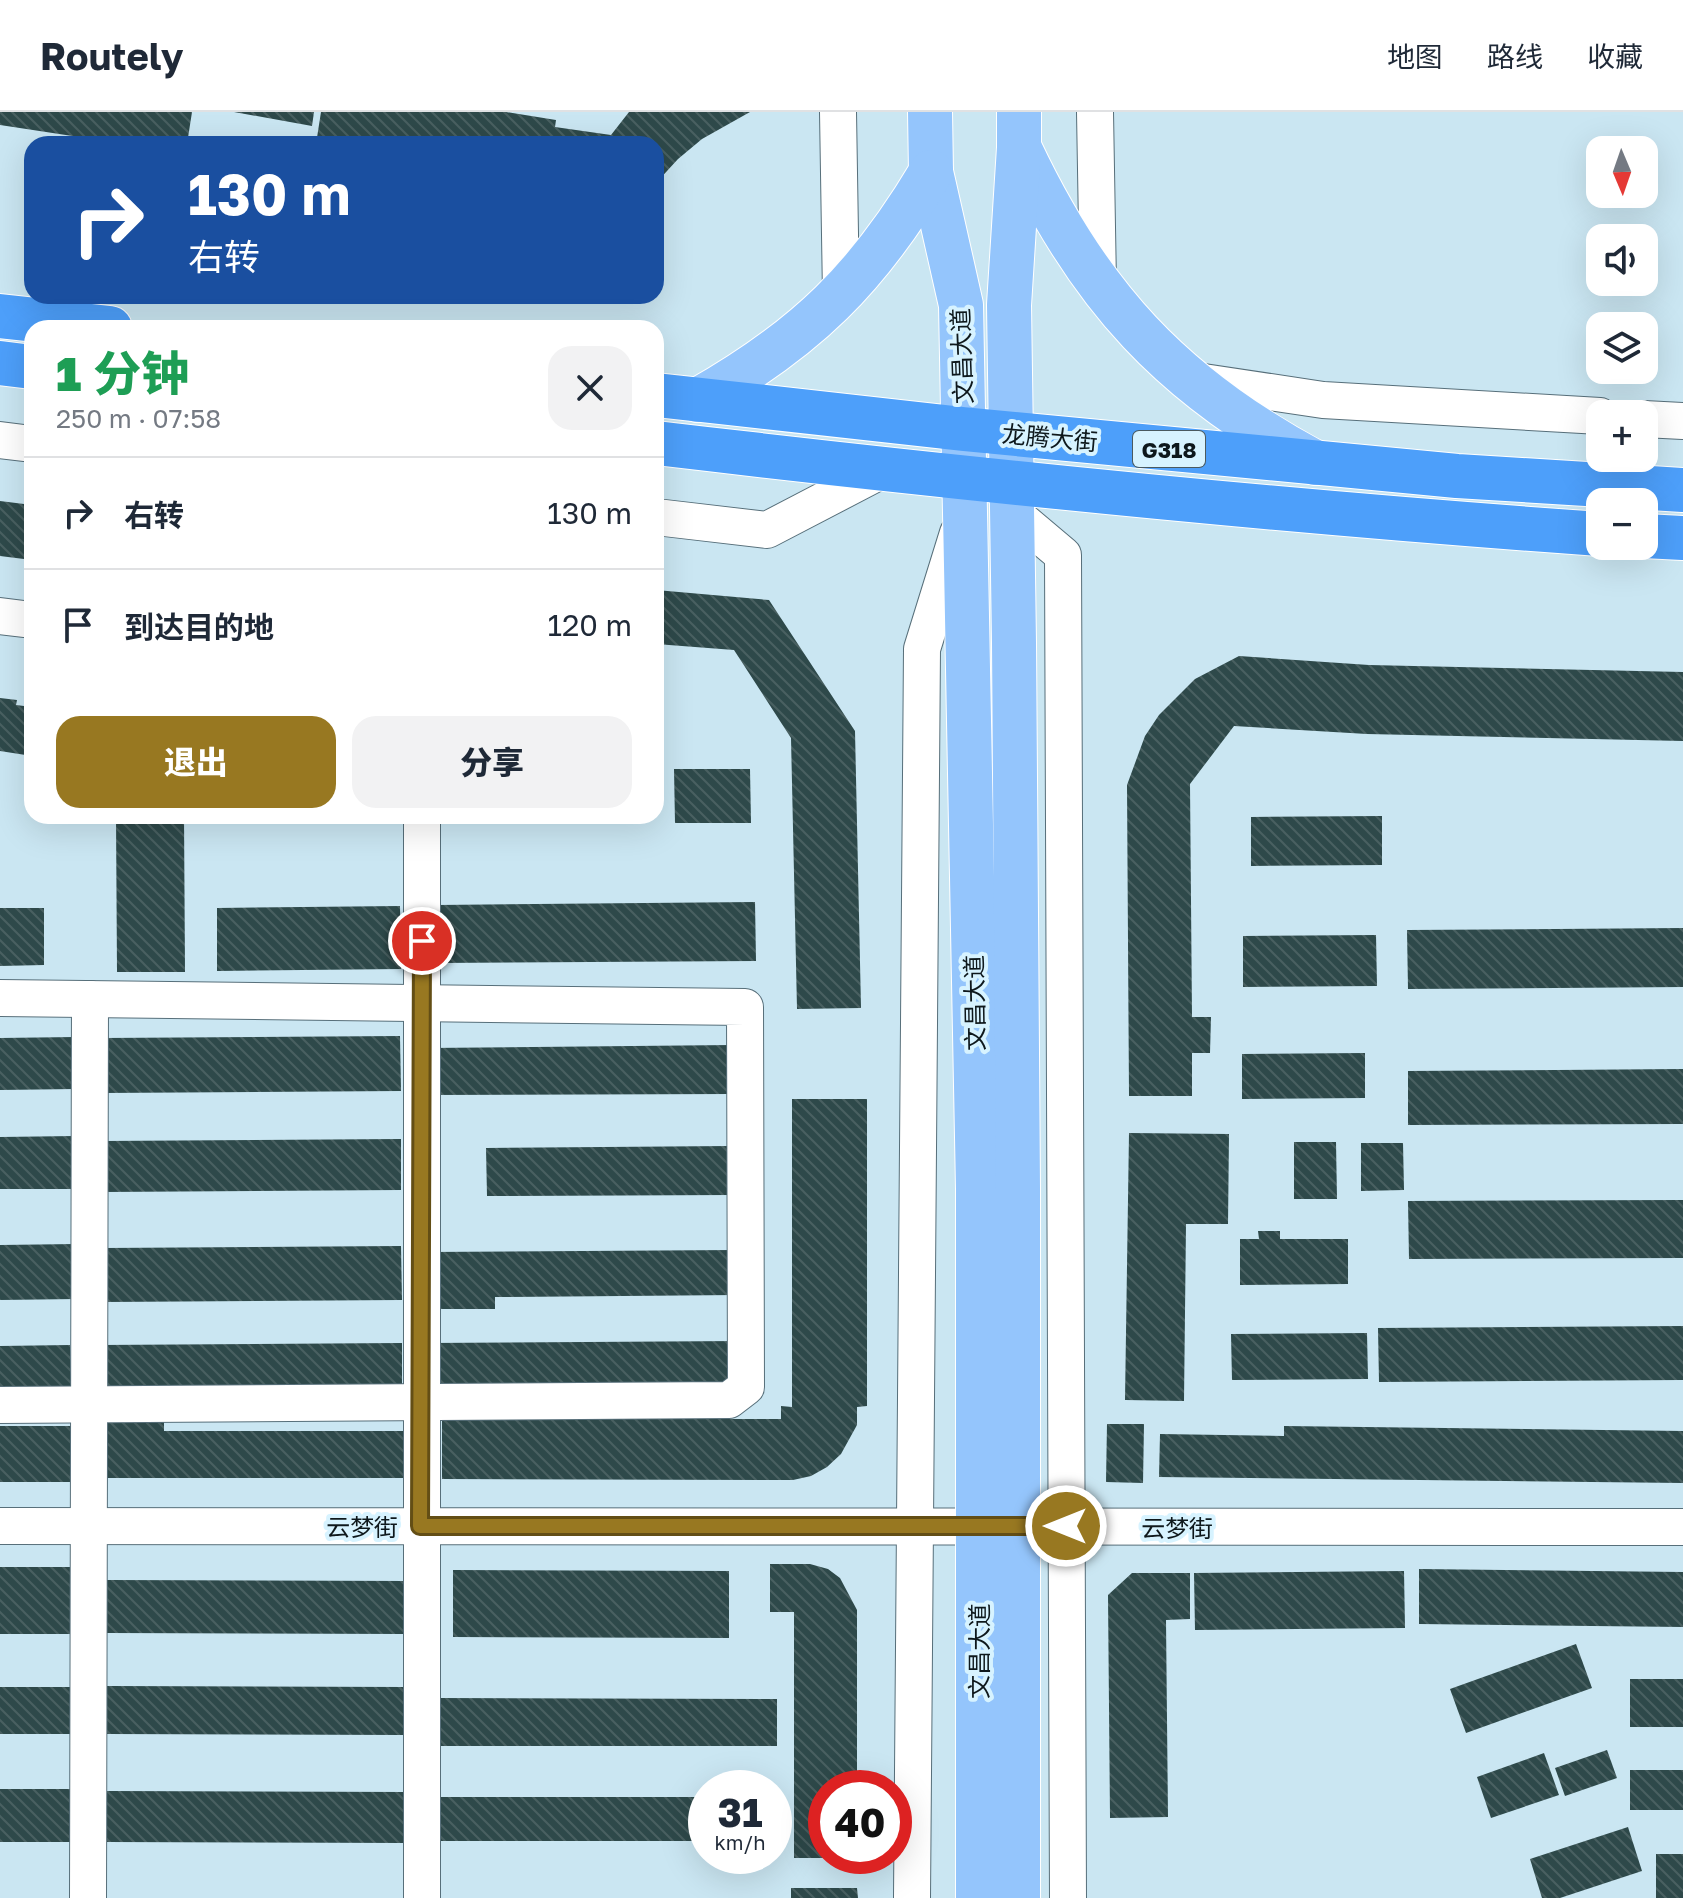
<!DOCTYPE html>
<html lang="zh">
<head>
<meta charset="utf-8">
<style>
	:root { --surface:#fff; --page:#f2f2f3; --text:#1f2937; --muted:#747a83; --line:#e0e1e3; --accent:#987821 }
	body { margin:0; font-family:"Golos Text","Noto Sans SC",sans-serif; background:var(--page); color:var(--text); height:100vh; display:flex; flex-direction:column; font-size:30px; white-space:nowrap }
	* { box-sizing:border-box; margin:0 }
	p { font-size:26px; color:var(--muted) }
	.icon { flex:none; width:44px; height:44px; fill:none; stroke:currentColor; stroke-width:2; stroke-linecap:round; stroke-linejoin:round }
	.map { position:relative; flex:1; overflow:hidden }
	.panel { position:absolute; left:24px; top:208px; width:640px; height:504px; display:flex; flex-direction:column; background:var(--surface); border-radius:24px; box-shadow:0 8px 32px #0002 }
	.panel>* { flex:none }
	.top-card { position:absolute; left:24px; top:24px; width:640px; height:168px; border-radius:24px; box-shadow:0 8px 32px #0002; background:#1a4fa0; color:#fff; overflow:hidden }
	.needle { width:52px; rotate:178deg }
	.buttons { position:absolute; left:1586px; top:24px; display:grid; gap:16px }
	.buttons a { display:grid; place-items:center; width:72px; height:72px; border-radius:16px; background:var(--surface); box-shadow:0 8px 32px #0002; font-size:40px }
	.speed { position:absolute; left:688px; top:1658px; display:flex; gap:16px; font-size:40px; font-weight:700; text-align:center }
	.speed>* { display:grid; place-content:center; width:104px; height:104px; border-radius:50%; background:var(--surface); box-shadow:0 8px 32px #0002; line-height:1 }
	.speed small { font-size:20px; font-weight:400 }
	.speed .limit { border:12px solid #d22; background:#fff; color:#111 }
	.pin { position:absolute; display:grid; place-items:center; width:68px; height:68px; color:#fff; margin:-34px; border:4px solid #fff; border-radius:50%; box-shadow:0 2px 8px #0007 }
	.me { position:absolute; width:88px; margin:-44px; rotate:270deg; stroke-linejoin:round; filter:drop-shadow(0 0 6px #0008) }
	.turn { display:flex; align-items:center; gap:28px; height:168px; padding:0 32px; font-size:36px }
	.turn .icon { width:104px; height:104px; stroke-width:2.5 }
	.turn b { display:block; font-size:56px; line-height:68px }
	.round { display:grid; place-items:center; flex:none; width:84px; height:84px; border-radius:24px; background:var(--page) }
	.headline { display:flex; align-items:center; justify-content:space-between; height:136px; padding:0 32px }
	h1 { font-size:48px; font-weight:800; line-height:60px; color:#1e9e55 }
	.button { display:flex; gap:16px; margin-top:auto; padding:16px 32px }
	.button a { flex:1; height:92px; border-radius:24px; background:var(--accent); color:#fff; font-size:32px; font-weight:800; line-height:92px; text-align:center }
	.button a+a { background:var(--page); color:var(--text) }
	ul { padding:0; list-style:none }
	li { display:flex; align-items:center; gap:24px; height:112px; padding:0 32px; border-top:2px solid var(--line) }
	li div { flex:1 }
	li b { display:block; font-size:30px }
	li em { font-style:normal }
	header { display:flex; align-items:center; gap:48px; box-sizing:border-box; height:112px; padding:0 40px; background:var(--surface); border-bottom:2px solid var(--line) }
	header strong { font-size:38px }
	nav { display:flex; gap:44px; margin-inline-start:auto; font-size:28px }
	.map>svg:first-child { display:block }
	.building { fill:url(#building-back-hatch) }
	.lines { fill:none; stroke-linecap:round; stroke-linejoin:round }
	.minor-casing { stroke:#576f7a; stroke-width:38 }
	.major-casing { stroke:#fff; stroke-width:46 }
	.highway-casing { stroke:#fff; stroke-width:46 }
	.minor { stroke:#fff; stroke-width:36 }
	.major { stroke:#94c5fc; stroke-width:44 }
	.highway { stroke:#4d9ffa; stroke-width:44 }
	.route-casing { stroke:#634e15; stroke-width:20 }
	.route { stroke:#987821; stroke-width:14 }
	.labels { text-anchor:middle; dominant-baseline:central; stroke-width:8; stroke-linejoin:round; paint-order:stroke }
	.shield { fill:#d7f3ff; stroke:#4a5a60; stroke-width:2 }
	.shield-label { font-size:22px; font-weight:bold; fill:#0e181c }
	.street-label { font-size:24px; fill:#0e181c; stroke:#d7f3ff }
</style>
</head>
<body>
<header>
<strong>Routely</strong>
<nav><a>地图</a><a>路线</a><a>收藏</a></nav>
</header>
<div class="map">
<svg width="1683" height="1786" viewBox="0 0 1683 1786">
	<defs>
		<pattern id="building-back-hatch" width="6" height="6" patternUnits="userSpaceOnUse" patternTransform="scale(2)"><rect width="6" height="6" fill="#2e494a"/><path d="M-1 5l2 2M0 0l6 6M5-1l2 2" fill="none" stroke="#496061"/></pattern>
	</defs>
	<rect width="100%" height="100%" fill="#cae6f2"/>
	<!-- building -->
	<g class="building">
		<path d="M0,0H192L187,32H125L0,13Z"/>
		<path d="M234,0H314L312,14Z"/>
		<path d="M321,0H506L556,8L555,15L611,23L629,0H750L702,27L678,47L656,71V32H316Z"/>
		<path d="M0,389L32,393V448L0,444Z"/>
		<path d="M656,478L769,488L855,619L861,896L797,897L791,626L734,538L656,532Z"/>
		<path d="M1239,544L1369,553L1683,560V629L1367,622L1234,614L1190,672L1192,905H1211L1210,941H1192V984H1129L1127,673L1145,624L1159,603L1195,567Z"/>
		<path d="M0,586L17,588L16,593L32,595V644L0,639Z"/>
		<path d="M674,657H750L751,711H675Z"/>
		<path d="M116,704H184L185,860H117Z"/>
		<path d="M1382,704V753L1251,754V705Z"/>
		<path d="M755,790L756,849L438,851L437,793Z"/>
		<path d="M400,794L401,857L217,859V796Z"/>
		<path d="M0,796H44V853L0,854Z"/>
		<path d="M1683,816V875L1408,877L1407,818Z"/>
		<path d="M1376,823L1377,874L1243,875V824Z"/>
		<path d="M400,924L401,979L103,981V926Z"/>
		<path d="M75,925V977L0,978V926Z"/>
		<path d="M732,933L733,982L428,983V936Z"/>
		<path d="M1365,941V986L1242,987V942Z"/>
		<path d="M1683,957V1012L1408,1013V959Z"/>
		<path d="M792,987H867V1294L857,1295V1313L841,1342L827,1355L811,1364L793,1368L442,1367V1307H781V1294L792,1295Z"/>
		<path d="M1129,1021L1229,1022L1228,1112H1186L1184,1289L1125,1288Z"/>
		<path d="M75,1024L76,1077H0V1025Z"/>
		<path d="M401,1027V1078L104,1080V1029Z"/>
		<path d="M1294,1030H1336L1337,1087H1294Z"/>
		<path d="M1361,1031H1403L1404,1078L1361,1079Z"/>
		<path d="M730,1034L731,1083L487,1084L486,1036Z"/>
		<path d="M1683,1088V1146L1409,1147L1408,1089Z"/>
		<path d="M1258,1119H1280V1127H1348V1172L1240,1173V1127H1259Z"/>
		<path d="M76,1132V1187L0,1188V1133Z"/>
		<path d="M401,1134L402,1188L105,1190L104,1136Z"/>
		<path d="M736,1138L737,1183L495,1185V1197H429V1140Z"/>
		<path d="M1683,1214V1268L1379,1270L1378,1216Z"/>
		<path d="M1367,1221L1368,1267L1232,1268L1231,1222Z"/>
		<path d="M741,1229V1272L430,1274L429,1231Z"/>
		<path d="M402,1231V1275L99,1277V1233Z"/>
		<path d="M70,1233L71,1277H0V1234Z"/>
		<path d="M106,1308H164V1319H405V1366H106Z"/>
		<path d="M1107,1312H1144L1143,1371L1106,1370Z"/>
		<rect x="0" y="1314" width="78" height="56"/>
		<path d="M1284,1314L1683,1319V1371L1159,1365L1160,1322L1284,1324Z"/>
		<path d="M770,1452H810L828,1457L840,1466L857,1498V1676H826V1746H794V1500H770Z"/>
		<rect x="0" y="1455" width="75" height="67"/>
		<path d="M1419,1457L1683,1460V1515L1419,1512Z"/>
		<path d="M453,1458L729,1459V1526L453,1525Z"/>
		<path d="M1404,1459L1405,1516L1195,1518L1194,1461Z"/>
		<path d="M1132,1461H1190V1507L1166,1508L1168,1705L1110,1706L1108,1483Z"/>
		<path d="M107,1468L406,1469V1522L107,1521Z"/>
		<path d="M1576,1532L1592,1576L1466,1621L1450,1577Z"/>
		<rect x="1630" y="1567" width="53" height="48"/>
		<path d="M107,1574L405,1575V1623L107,1622Z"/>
		<path d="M0,1575H73L72,1622H0Z"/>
		<path d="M439,1586L777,1587V1634H439Z"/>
		<path d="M1607,1638L1617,1666L1565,1684L1555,1656Z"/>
		<path d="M1544,1641L1559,1683L1491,1706L1477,1665Z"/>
		<rect x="1630" y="1658" width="53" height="40"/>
		<path d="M0,1677H73L72,1730H0Z"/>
		<path d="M107,1679L405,1680V1731L107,1730Z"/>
		<rect x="439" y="1685" width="267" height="44"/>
		<path d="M774,1685H782V1736L774,1735Z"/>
		<path d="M1628,1715L1642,1759L1560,1786H1542L1530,1747Z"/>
		<rect x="1656" y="1742" width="27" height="44"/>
		<path d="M791,1776H857L858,1786H791Z"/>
	</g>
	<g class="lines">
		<defs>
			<g id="minor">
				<path d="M838,0L841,183"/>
				<path d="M1095,0L1098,172"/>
				<path d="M1190,268L1323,288L1600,304"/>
				<path d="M1644,307L1683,309"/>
				<path d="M0,328L32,332"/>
				<path d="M1012,400L1063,443L1068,1786"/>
				<path d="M656,405L767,418L886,356"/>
				<path d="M0,504L32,508"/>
				<path d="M0,886L745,895L746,1275L729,1288L0,1293"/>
				<path d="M0,1414L1683,1415"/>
				<path d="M88,1786L90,887"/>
				<path d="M422,1786V704"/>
				<path d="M912,1786L922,537L958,421"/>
			</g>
			<g id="major">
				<path d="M930,0L931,60L961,193L978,1077V1786"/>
				<path d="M1020,37C1089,184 1172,274 1316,351"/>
				<path d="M698,288C806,227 868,166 931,60"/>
				<path d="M1018,1786V1077L1014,531L1009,193L1019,36V0"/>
			</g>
			<g id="highway">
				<path d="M0,204L110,216"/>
				<path d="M0,251L32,255"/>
				<path d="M656,283L963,317L1457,364L1683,378"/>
				<path d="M656,331C970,368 1285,400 1600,422"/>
				<path d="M1644,424L1683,426"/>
			</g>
		</defs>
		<!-- minor casing -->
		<use href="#minor" class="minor-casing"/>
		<!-- major casing -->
		<use href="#major" class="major-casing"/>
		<!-- highway casing -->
		<use href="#highway" class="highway-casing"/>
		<!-- minor -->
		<use href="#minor" class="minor"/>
		<!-- major -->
		<use href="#major" class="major"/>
		<!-- highway -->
		<use href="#highway" class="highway"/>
	</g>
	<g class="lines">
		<defs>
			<path id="route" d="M422,829L420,1414H1066"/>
		</defs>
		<!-- route casing -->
		<use href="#route" class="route-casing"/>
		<!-- route -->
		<use href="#route" class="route"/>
	</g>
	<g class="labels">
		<!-- shield labels -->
		<rect class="shield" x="1133" y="319" width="72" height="36" rx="6"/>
		<g class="shield-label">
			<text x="1169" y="337">G318</text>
		</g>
		<!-- street labels -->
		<g class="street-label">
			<text transform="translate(961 244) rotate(-92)">文昌大道</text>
			<text transform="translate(1050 325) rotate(5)">龙腾大街</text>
			<text transform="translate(974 891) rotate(-91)">文昌大道</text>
			<text x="362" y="1414">云梦街</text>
			<text x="1177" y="1415">云梦街</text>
			<text transform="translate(978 1539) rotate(-90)">文昌大道</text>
		</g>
	</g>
</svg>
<div class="buttons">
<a><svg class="needle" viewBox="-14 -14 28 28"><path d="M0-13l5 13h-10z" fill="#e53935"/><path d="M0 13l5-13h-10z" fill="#747a83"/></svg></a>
<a><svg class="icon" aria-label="sound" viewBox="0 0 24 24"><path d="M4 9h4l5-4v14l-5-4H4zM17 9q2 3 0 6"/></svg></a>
<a><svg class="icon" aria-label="layers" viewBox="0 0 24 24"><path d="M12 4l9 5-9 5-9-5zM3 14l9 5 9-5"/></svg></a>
<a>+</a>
<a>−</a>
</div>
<div class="speed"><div>31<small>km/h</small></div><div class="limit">40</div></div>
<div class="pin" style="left:422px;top:829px;background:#d93025"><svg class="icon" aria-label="arrive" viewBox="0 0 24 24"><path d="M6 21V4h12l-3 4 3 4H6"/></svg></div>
<svg class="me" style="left:1066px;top:1414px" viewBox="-20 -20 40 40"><circle r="17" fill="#987821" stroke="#fff" stroke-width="3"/><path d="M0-11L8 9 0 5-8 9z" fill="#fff"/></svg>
<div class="top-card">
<div class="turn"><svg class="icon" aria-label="right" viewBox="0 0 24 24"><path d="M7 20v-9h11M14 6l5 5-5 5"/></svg><div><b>130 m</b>右转</div></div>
</div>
<section class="panel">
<div class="headline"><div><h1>1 分钟</h1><p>250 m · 07:58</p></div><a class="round"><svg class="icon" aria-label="close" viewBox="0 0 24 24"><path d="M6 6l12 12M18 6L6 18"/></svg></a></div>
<ul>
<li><svg class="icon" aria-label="right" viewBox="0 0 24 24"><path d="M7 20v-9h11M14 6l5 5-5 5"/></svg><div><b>右转</b></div><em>130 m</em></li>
<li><svg class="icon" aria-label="arrive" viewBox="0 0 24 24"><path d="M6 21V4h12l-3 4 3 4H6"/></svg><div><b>到达目的地</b></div><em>120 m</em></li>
</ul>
<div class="button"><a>退出</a><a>分享</a></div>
</section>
</div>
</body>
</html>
